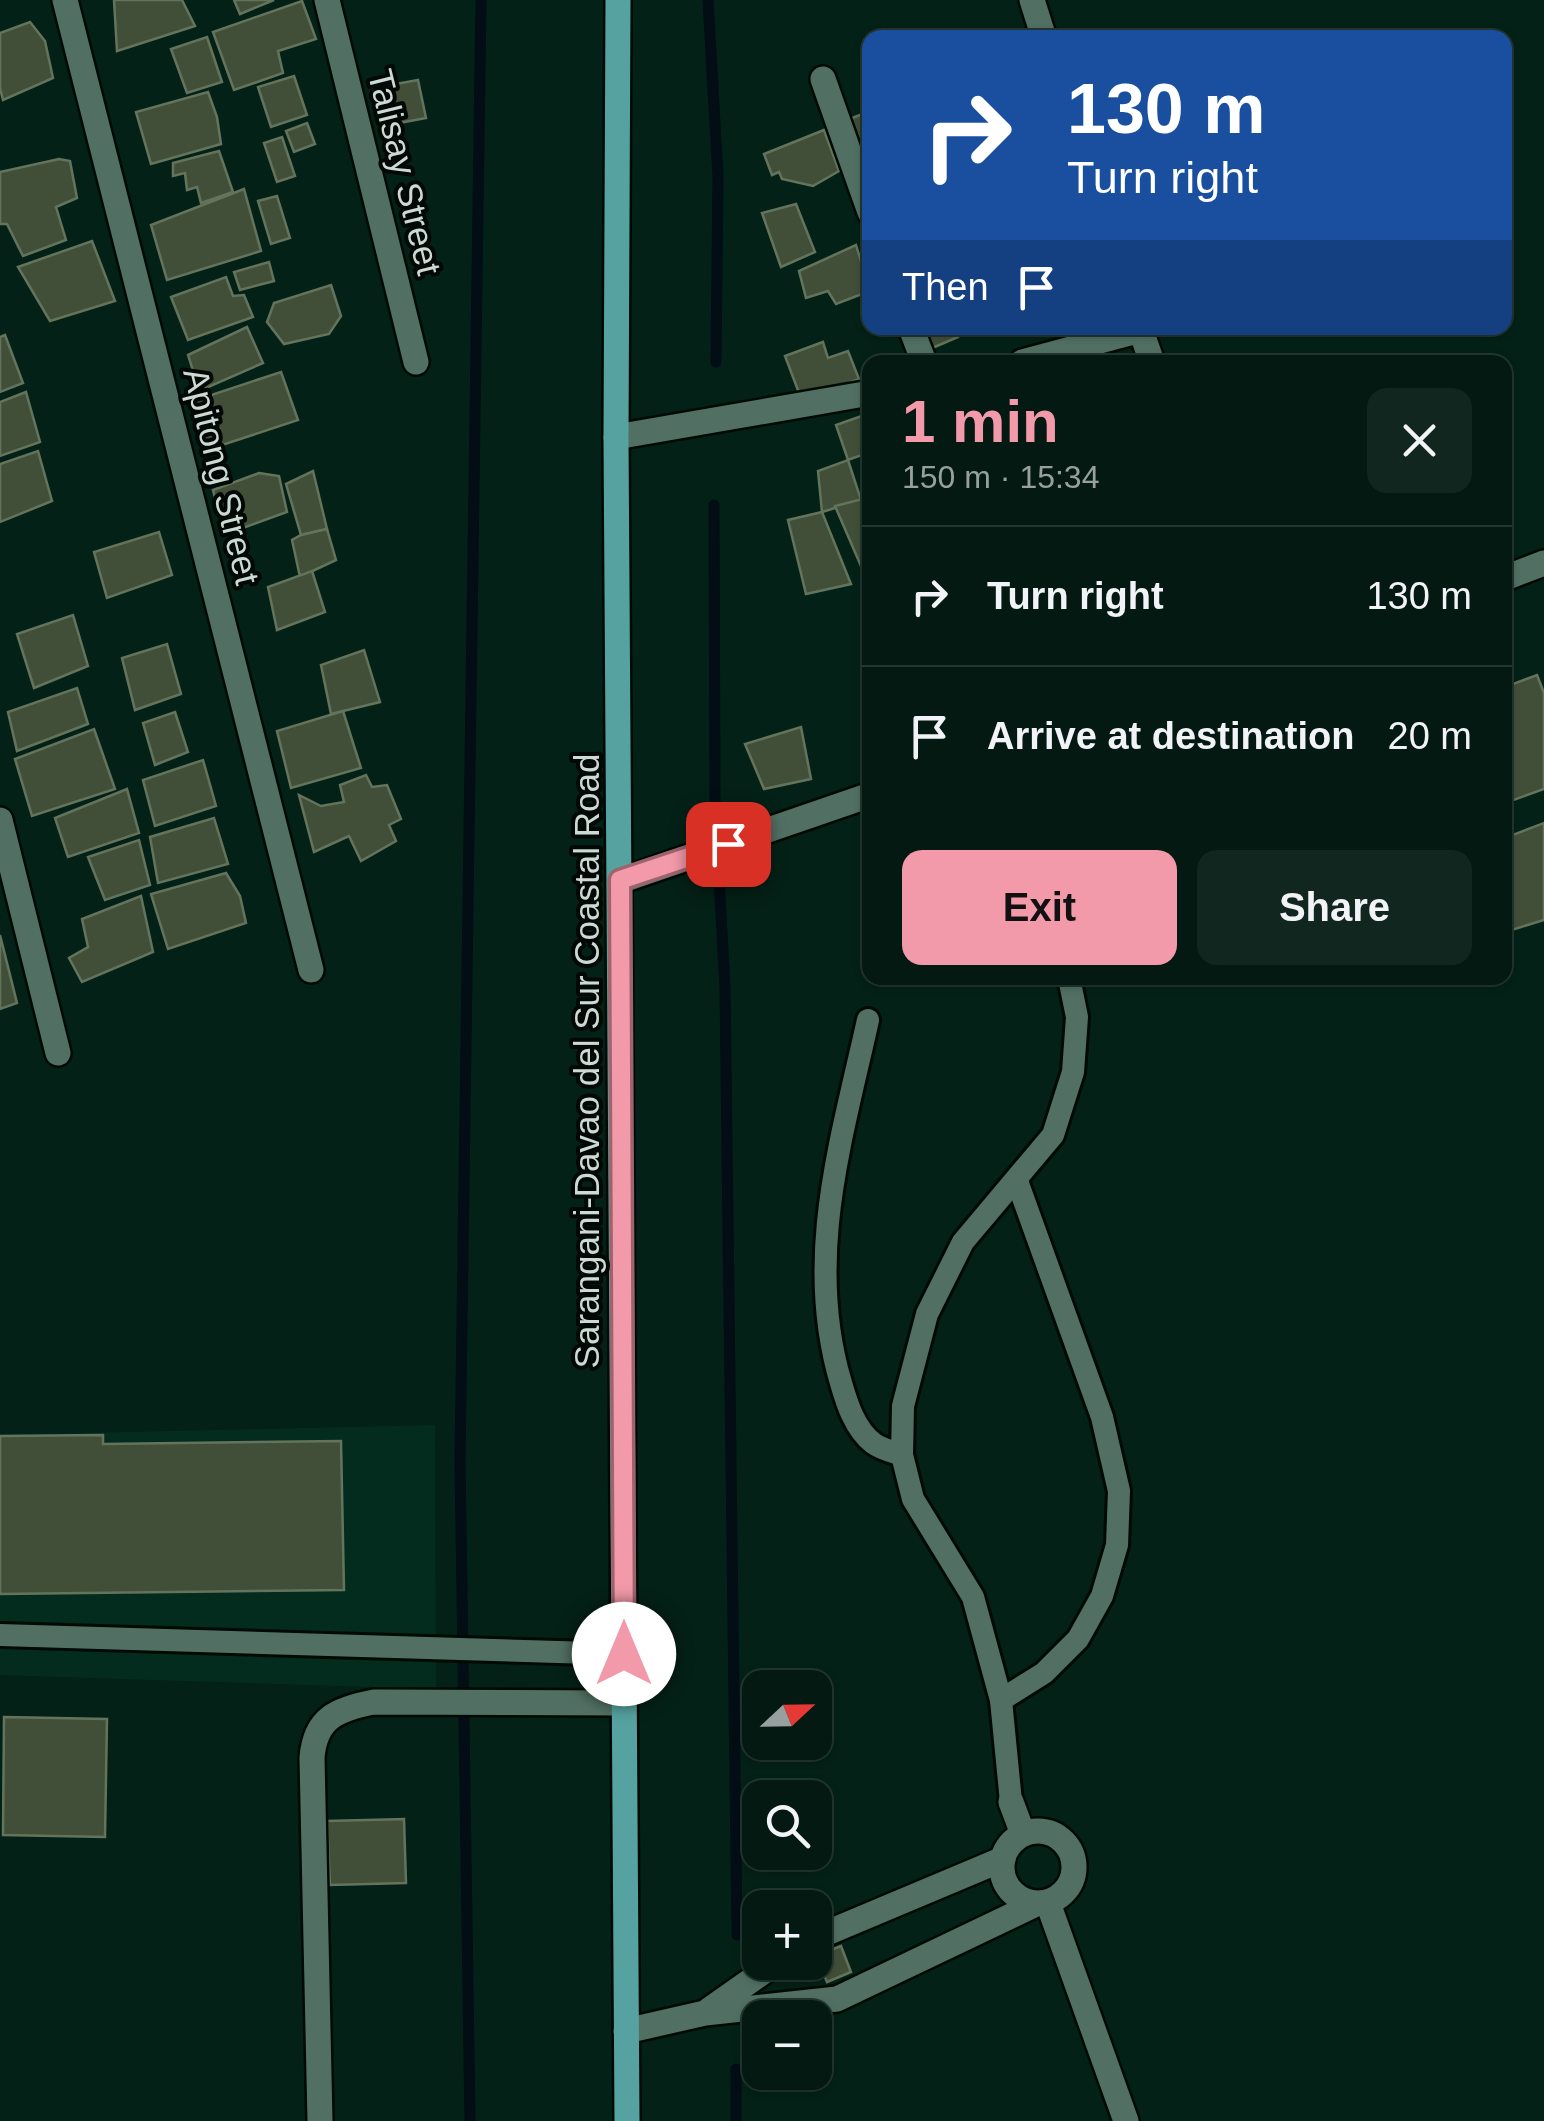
<!DOCTYPE html>
<html lang="en">
<head>
<meta charset="utf-8">
<style>
	:root { --surface:#031911; --page:#11261f; --text:#f1f3f6; --muted:#97a09f; --line:#243831; --accent:#f39aaa }
	body { margin:0; font-family:Helvetica,sans-serif; background:var(--page); color:var(--text); height:100vh; display:flex; flex-direction:column; font-size:38px; white-space:nowrap }
	* { box-sizing:border-box; margin:0 }
	p { font-size:32px; color:var(--muted) }
	.icon { flex:none; width:55px; height:55px; fill:none; stroke:currentColor; stroke-width:2; stroke-linecap:round; stroke-linejoin:round }
	.map { position:relative; flex:1; overflow:hidden }
	.side { position:absolute; left:862px; top:355px; width:650px; height:630px; display:flex; flex-direction:column; background:var(--surface); border-radius:20px; box-shadow:0 2px 8px #0004,0 0 0 2px var(--line) }
	.side>* { flex:none }
	.hud { position:absolute; left:862px; top:30px; width:650px; height:305px; border-radius:20px; box-shadow:0 2px 8px #0004,0 0 0 2px var(--line); background:#1a4fa0; color:#fff; overflow:hidden }
	.needle { width:65px; rotate:68deg }
	.buttons { position:absolute; left:742px; top:1670px; display:grid; gap:20px }
	.buttons a { display:grid; place-items:center; width:90px; height:90px; border-radius:20px; background:var(--surface); box-shadow:0 2px 8px #0004,0 0 0 2px var(--line); font-size:50px }
	.pin { position:absolute; display:grid; place-items:center; width:85px; height:85px; color:#fff; margin:-42px; border-radius:20px; box-shadow:0 5px 15px #0006 }
	.me { position:absolute; width:110px; margin:-55px; rotate:0deg; stroke-linejoin:round; filter:drop-shadow(0 0 8px #0008) }
	.turn { display:flex; align-items:center; gap:35px; height:210px; padding:0 40px; font-size:45px }
	.turn .icon { width:130px; height:130px; stroke-width:2.5 }
	.turn b { display:block; font-size:70px; line-height:85px }
	.then { display:flex; align-items:center; height:95px; padding:0 40px; background:#0003; gap:20px; font-size:38px }
	.round { display:grid; place-items:center; flex:none; width:105px; height:105px; border-radius:20px; background:var(--page) }
	.head { display:flex; align-items:center; justify-content:space-between; height:170px; padding:0 40px }
	h1 { font-size:60px; font-weight:700; line-height:75px; color:var(--accent) }
	.cta { display:flex; gap:20px; margin-top:auto; padding:20px 40px }
	.cta a { flex:1; height:115px; border-radius:20px; background:var(--accent); color:#111; font-size:40px; font-weight:700; line-height:115px; text-align:center }
	.cta a+a { background:var(--page); color:var(--text) }
	ul { padding:0; list-style:none }
	li { display:flex; align-items:center; gap:30px; height:140px; padding:0 40px; border-top:2px solid var(--line) }
	li div { flex:1 }
	li b { display:block; font-size:38px }
	li em { font-style:normal }
	.map>svg:first-child { display:block }
	.built { fill:#032c1f }
	.lines { fill:none; stroke-linecap:round; stroke-linejoin:round }
	.stream { stroke:#020d14; stroke-width:11 }
	.building { fill:#414f39; stroke:#64745c; stroke-width:2.5 }
	.service-casing { stroke:#000a04; stroke-width:28 }
	.minor-casing { stroke:#000a04; stroke-width:30 }
	.primary-casing { stroke:#000a04; stroke-width:30 }
	.service { stroke:#517063; stroke-width:22 }
	.minor { stroke:#517063; stroke-width:25 }
	.primary { stroke:#55a2a0; stroke-width:25 }
	.route-casing { stroke:#9e646e; stroke-width:25 }
	.route { stroke:#f39aaa; stroke-width:18 }
	.labels { text-anchor:middle; dominant-baseline:central; stroke-width:8; stroke-linejoin:round; paint-order:stroke }
	.street-label { font-size:35px; fill:#cbdbd4; stroke:#010805 }
</style>
</head>
<body>
<div class="map">
<svg width="1544" height="2121" viewBox="0 0 1544 2121">
	<rect width="100%" height="100%" fill="#042117"/>
	<!-- built -->
	<path class="built" d="M435,1425L436,1689L0,1675V1435Z"/>
	<g class="lines">
		<!-- stream -->
		<g class="stream">
			<path d="M708,0L718,176L716,362"/>
			<path d="M714,505L715,801"/>
			<path d="M719,878L725,988L737,1935"/>
			<path d="M736,2069V2121"/>
			<path d="M470,2121L460,1460L481,0"/>
		</g>
	</g>
	<!-- building -->
	<g class="building">
		<path d="M114,0H182L195,26L117,51Z"/>
		<path d="M234,0H274L240,14Z"/>
		<path d="M302,1L316,39L278,51L283,73L234,90L213,32Z"/>
		<path d="M30,22L45,41L53,78L3,100L0,88V33Z"/>
		<path d="M207,37L222,82L187,93L171,49Z"/>
		<path d="M294,76L307,115L271,127L258,87Z"/>
		<path d="M418,80L426,118L394,124L385,86Z"/>
		<path d="M208,92L217,117L221,144L151,164L136,112Z"/>
		<path d="M870,111V161L861,162L847,120Z"/>
		<path d="M307,123L315,144L294,152L286,131Z"/>
		<path d="M824,130L839,171L813,186L782,179L779,172L772,175L764,154Z"/>
		<path d="M282,137L295,176L277,182L264,143Z"/>
		<path d="M219,151L233,192L201,203L197,187L187,190L185,173L173,176V163Z"/>
		<path d="M59,159L70,161L77,198L56,207L66,240L23,256L7,224H0V172Z"/>
		<path d="M244,189L261,251L167,280L151,225Z"/>
		<path d="M277,196L290,238L271,244L258,201Z"/>
		<path d="M796,204L815,252L781,267L762,213Z"/>
		<path d="M92,241L115,301L50,321L18,267Z"/>
		<path d="M856,245L870,291L836,304L828,291L806,298L799,271Z"/>
		<path d="M269,262L274,281L240,290L234,272Z"/>
		<path d="M226,277L233,296L244,295L253,317L188,340L171,297Z"/>
		<path d="M331,285L341,316L329,334L284,344L267,322L274,303Z"/>
		<path d="M247,327L263,363L206,388L194,374L188,355Z"/>
		<path d="M923,328H955L958,337L930,349Z"/>
		<path d="M5,335L23,383L0,392V337Z"/>
		<path d="M823,342L828,358L848,351L859,379L802,401L785,356Z"/>
		<path d="M281,372L298,420L207,450L193,401Z"/>
		<path d="M26,392L40,442L0,456V402Z"/>
		<path d="M870,413V452L848,460L836,425Z"/>
		<path d="M38,451L52,501L0,522V464Z"/>
		<path d="M848,460L861,500L822,512L818,471Z"/>
		<path d="M313,471L327,529L301,535L286,484Z"/>
		<path d="M259,473L279,476L287,512L240,529L235,522L229,523L226,515L220,517L213,490Z"/>
		<path d="M870,497V571L864,573L835,506Z"/>
		<path d="M822,512L851,584L806,594L788,520Z"/>
		<path d="M327,529L336,560L300,577L292,540L301,535Z"/>
		<path d="M159,532L172,575L107,598L94,552Z"/>
		<path d="M312,571L325,612L277,630L268,587Z"/>
		<path d="M73,615L88,666L34,688L17,634Z"/>
		<path d="M167,644L181,694L135,710L122,658Z"/>
		<path d="M364,650L380,702L331,714L321,665Z"/>
		<path d="M1537,675L1544,693V789L1505,803V687Z"/>
		<path d="M77,688L88,724L17,751L8,712Z"/>
		<path d="M343,711L361,768L291,788L277,731Z"/>
		<path d="M175,712L188,752L155,765L143,723Z"/>
		<path d="M801,727L811,779L764,789L745,744Z"/>
		<path d="M94,729L115,789L32,816L15,759Z"/>
		<path d="M203,760L216,806L155,826L143,780Z"/>
		<path d="M366,775L372,787L387,785L401,819L389,825L396,841L361,861L349,836L314,852L299,795L321,806L344,802L340,785Z"/>
		<path d="M127,789L139,833L68,857L55,818Z"/>
		<path d="M214,818L228,864L158,883L150,837Z"/>
		<path d="M1544,823V920L1505,932V838Z"/>
		<path d="M139,840L150,885L105,900L88,857Z"/>
		<path d="M226,873L240,896L246,923L168,949L151,894Z"/>
		<path d="M141,896L153,952L82,982L69,958L88,947L82,919Z"/>
		<path d="M0,935L17,1003L0,1009Z"/>
		<path d="M103,1435V1444L341,1441L344,1590L0,1594V1436Z"/>
		<path d="M4,1717L107,1719L105,1837L3,1835Z"/>
		<path d="M404,1819L406,1883L330,1885L327,1821Z"/>
		<path d="M841,1946L851,1972L827,1982L816,1956Z"/>
	</g>
	<g class="lines">
		<defs>
			<g id="service">
				<path d="M868,1020C841,1142 804,1259 841,1383C847,1404 855,1429 873,1443C881,1449 893,1452 902,1455"/>
				<path d="M0,1635L624,1654"/>
				<path d="M1001,1700L1044,1673L1078,1639L1102,1596L1117,1545L1119,1491L1102,1417L1017,1181"/>
				<path d="M1011,1802L1001,1700L973,1597L913,1499L902,1455L903,1406L927,1314L963,1242L1053,1135L1073,1072L1077,1017L1069,978"/>
			</g>
			<g id="minor">
				<path d="M65,0L311,970"/>
				<path d="M327,0L416,362"/>
				<path d="M1032,0L1044,38"/>
				<path d="M823,79L870,212"/>
				<path d="M911,328L924,362"/>
				<path d="M1140,328L1152,362"/>
				<path d="M1022,362L1141,330"/>
				<path d="M616,437L870,393"/>
				<path d="M1505,578L1544,563"/>
				<path d="M0,820L58,1053"/>
				<path d="M620,881L870,795"/>
				<path d="M1011,1802L1023,1834"/>
				<circle cx="1038" cy="1867" r="36"/>
				<path d="M1048,1903L1126,2121"/>
				<path d="M815,1938L1003,1859"/>
				<path d="M709,2010L777,1962"/>
				<path d="M626,2031L705,2013L837,1999L1036,1904"/>
				<path d="M320,2121L312,1758C315,1718 337,1709 374,1702L624,1703"/>
			</g>
			<path id="primary" d="M618,0L616,437L627,2121"/>
		</defs>
		<!-- service casing -->
		<use href="#service" class="service-casing"/>
		<!-- minor casing -->
		<use href="#minor" class="minor-casing"/>
		<!-- primary casing -->
		<use href="#primary" class="primary-casing"/>
		<!-- service -->
		<use href="#service" class="service"/>
		<!-- minor -->
		<use href="#minor" class="minor"/>
		<!-- primary -->
		<use href="#primary" class="primary"/>
	</g>
	<g class="lines">
		<defs>
			<path id="route" d="M624,1654L620,880L728,844"/>
		</defs>
		<!-- route casing -->
		<use href="#route" class="route-casing"/>
		<!-- route -->
		<use href="#route" class="route"/>
	</g>
	<g class="labels">
		<!-- street labels -->
		<g class="street-label">
			<text transform="translate(405 172) rotate(76)">Talisay Street</text>
			<text transform="translate(222 476) rotate(76)">Apitong Street</text>
			<text transform="translate(586 1061) rotate(-90)">Sarangani-Davao del Sur Coastal Road</text>
		</g>
	</g>
</svg>
<div class="buttons">
<a><svg class="needle" viewBox="-14 -14 28 28"><path d="M0-13l5 13h-10z" fill="#e53935"/><path d="M0 13l5-13h-10z" fill="#97a09f"/></svg></a>
<a><svg class="icon" aria-label="search" viewBox="0 0 24 24"><circle cx="10" cy="10" r="6"/><path d="M15 15l6 6"/></svg></a>
<a>+</a>
<a>−</a>
</div>
<div class="pin" style="left:728px;top:844px;background:#d93025"><svg class="icon" aria-label="arrive" viewBox="0 0 24 24"><path d="M6 21V4h12l-3 4 3 4H6"/></svg></div>
<svg class="me" style="left:624px;top:1654px" viewBox="-20 -20 40 40"><circle r="19" fill="#fff"/><path d="M0-13L10 11 0 6-10 11z" fill="#f39aaa"/></svg>
<div class="hud">
<div class="turn"><svg class="icon" aria-label="right" viewBox="0 0 24 24"><path d="M7 20v-9h11M14 6l5 5-5 5"/></svg><div><b>130 m</b>Turn right</div></div>
<div class="then">Then<svg class="icon" aria-label="arrive" viewBox="0 0 24 24"><path d="M6 21V4h12l-3 4 3 4H6"/></svg></div>
</div>
<section class="side">
<div class="head"><div><h1>1 min</h1><p>150 m · 15:34</p></div><a class="round"><svg class="icon" aria-label="close" viewBox="0 0 24 24"><path d="M6 6l12 12M18 6L6 18"/></svg></a></div>
<ul>
<li><svg class="icon" aria-label="right" viewBox="0 0 24 24"><path d="M7 20v-9h11M14 6l5 5-5 5"/></svg><div><b>Turn right</b></div><em>130 m</em></li>
<li><svg class="icon" aria-label="arrive" viewBox="0 0 24 24"><path d="M6 21V4h12l-3 4 3 4H6"/></svg><div><b>Arrive at destination</b></div><em>20 m</em></li>
</ul>
<div class="cta"><a>Exit</a><a>Share</a></div>
</section>
</div>
</body>
</html>
